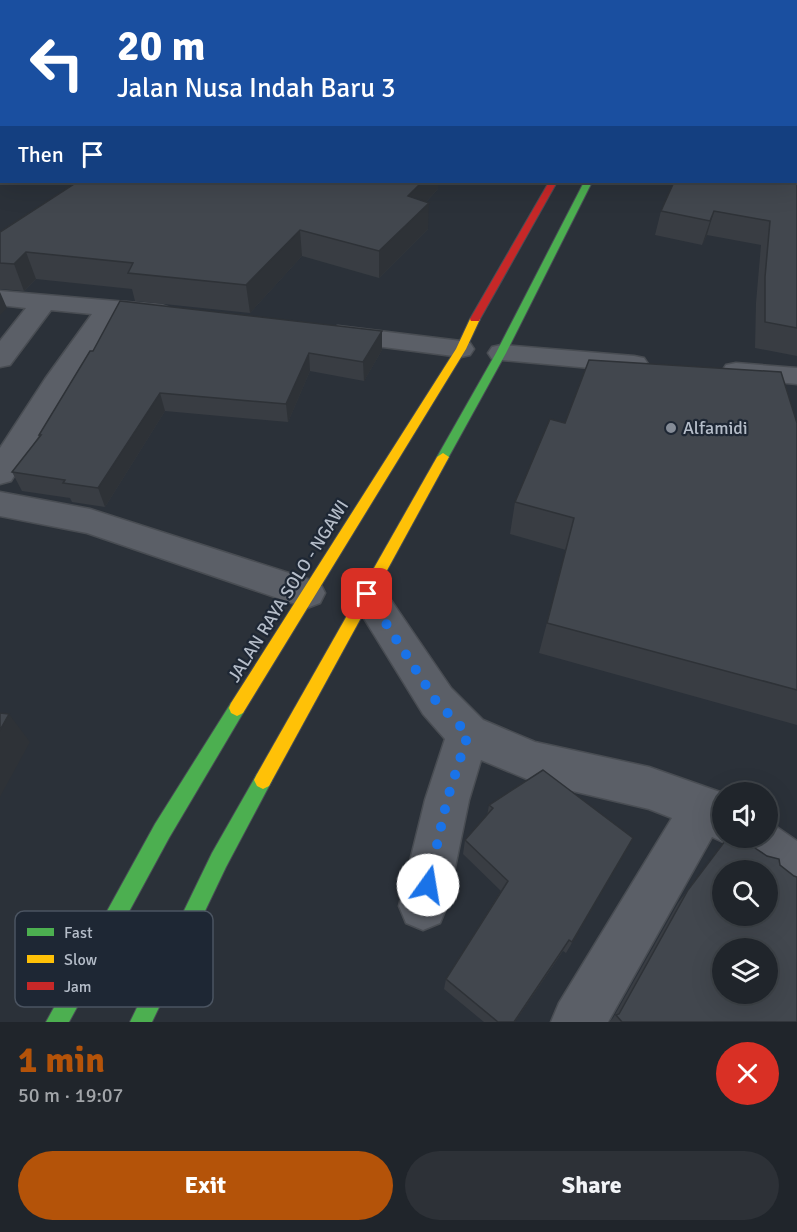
<!DOCTYPE html>
<html lang="en">
<head>
<meta charset="utf-8">
<style>
	:root { --surface:#20252b; --page:#2d3137; --text:#f1f3f6; --muted:#a2a5a9; --line:#3d4247; --accent:#b45309 }
	body { margin:0; font-family:Signika,sans-serif; background:var(--page); color:var(--text); height:100vh; display:flex; flex-direction:column; font-size:22px; white-space:nowrap }
	* { box-sizing:border-box; margin:0 }
	p { font-size:20px; color:var(--muted) }
	.icon { flex:none; width:33px; height:33px; fill:none; stroke:currentColor; stroke-width:2; stroke-linecap:round; stroke-linejoin:round }
	.map { position:relative; height:1022px; overflow:hidden }
	.side { display:flex; flex-direction:column; background:var(--surface); flex:1 }
	.side>* { flex:none }
	.hud { position:absolute; left:0px; top:0px; width:798px; height:183px; box-shadow:0 6px 24px #0002,0 0 0 2px var(--line); background:#1a4fa0; color:#fff; overflow:hidden }
	.fabs { position:absolute; left:712px; top:782px; display:grid; gap:12px }
	.fabs a { display:grid; place-items:center; width:66px; height:66px; border-radius:50%; background:var(--surface); box-shadow:0 6px 24px #0002,0 0 0 2px var(--line); font-size:30px }
	.pin { position:absolute; display:grid; place-items:center; width:51px; height:51px; color:#fff; margin:-26px; border-radius:12px; box-shadow:0 3px 9px #0006 }
	.me { position:absolute; width:66px; margin:-33px; rotate:13deg; stroke-linejoin:round; filter:drop-shadow(0 0 4px #0008) }
	.turn { display:flex; align-items:center; gap:21px; height:126px; padding:0 18px; font-size:27px }
	.turn .icon { width:78px; height:78px; stroke-width:2.5 }
	.turn b { display:block; font-size:42px; line-height:51px }
	.then { display:flex; align-items:center; height:57px; padding:0 18px; background:#0003; gap:12px; font-size:22px }
	.round { display:grid; place-items:center; flex:none; width:63px; height:63px; border-radius:32px; background:var(--page) }
	.head { display:flex; align-items:center; justify-content:space-between; height:102px; padding:0 18px }
	h1 { font-size:36px; font-weight:800; line-height:45px; color:var(--accent) }
	.cta { display:flex; gap:12px; margin-top:auto; padding:12px 18px }
	.cta a { flex:1; height:69px; border-radius:36px; background:var(--accent); color:#fff; font-size:24px; font-weight:800; line-height:69px; text-align:center }
	.cta a+a { background:var(--page); color:var(--text) }
	.map>svg:first-child { display:block }
	.lines { fill:none; stroke-linecap:round; stroke-linejoin:round }
	.street-casing { stroke:#494d53; stroke-width:3 }
	.fast-casing { stroke:#484d55; stroke-width:2 }
	.slow-casing { stroke:#484d55; stroke-width:2 }
	.jam-casing { stroke:#484d55; stroke-width:2 }
	.street { fill:#5b5f67; fill-rule:evenodd }
	.fast { fill:#4caf50; fill-rule:evenodd }
	.slow { fill:#ffc107; fill-rule:evenodd }
	.jam { fill:#c62828; fill-rule:evenodd }
	.wall { fill:#393d43 }
	.shaded-wall { fill:#2e3237 }
	.building { fill:#42474e; stroke:#2e3237; stroke-width:1.5; fill-rule:evenodd }
	.route { stroke:#1a73e8; stroke-width:10; stroke-dasharray:0 18 }
	.poi-dot { fill:#858c97; stroke:#1e2734; stroke-width:2 }
	.labels { text-anchor:middle; dominant-baseline:central; stroke-width:4.5; stroke-linejoin:round; paint-order:stroke }
	.poi-label { font-size:18px; fill:#b5bdc9; stroke:#1e2734; text-anchor:start }
	.street-label { font-size:18px; fill:#b5bdc9; stroke:#1e2734 }
	.key { fill:#1e2734; stroke:#4b5461; stroke-width:1.5 }
	.key-label { font-size:16px; fill:#b5bdc9 }
</style>
</head>
<body>
<div class="map">
<svg width="797" height="1022" viewBox="0 0 797 1022">
	<rect width="100%" height="100%" fill="#2b3139"/>
	<g class="lines">
		<defs>
			<g id="street">
				<path d="M0,291L161,305L170,308L174,313L170,318L161,321L116,316L69,386L11,481L0,484V448L45,379L92,314L51,310L10,365L0,367V341L26,308L0,305Z"/>
				<path d="M338,326L461,341L470,343L474,349L470,355L461,357L329,340L325,334L329,328Z"/>
				<path d="M501,345L634,356L644,358L648,364L644,370L634,372L492,359L488,353L492,347Z"/>
				<path d="M736,363L797,368V384L726,377L722,371L726,365Z"/>
				<path d="M0,492L90,509L320,583L325,593L320,603L307,608L87,533L0,516Z"/>
				<path d="M367,579L380,584L451,688L483,720L535,742L649,767L720,792L723,794V837H768V821L797,841V894L780,887L768,877V870C749,870 736,855 730,839L723,842L712,837L608,1022H551L559,1003L672,818L649,809L534,782L481,760L469,800L447,906L440,923L423,930L406,923L399,906L425,800L445,739L423,714L349,594L354,584Z"/>
			</g>
			<g id="fast">
				<path d="M584,182H592L506,353L447,460H439L437,457L496,353Z"/>
				<path d="M237,700L243,703L245,708L243,713L169,838L69,1022H46L155,824L231,703Z"/>
				<path d="M263,771L269,774L272,780L269,786L226,867L152,1022H130L212,853L257,774Z"/>
			</g>
			<g id="slow">
				<path d="M475,316L480,319L466,349L243,713L237,716L231,713L229,708L231,703L456,349L470,319Z"/>
				<path d="M443,453L449,457L269,786L263,789L257,786L254,780L257,774L437,457Z"/>
			</g>
			<g id="jam">
				<path d="M661,0H667L661,2Z"/>
				<path d="M549,182H557L480,319L479,321H471L470,319Z"/>
			</g>
		</defs>
		<!-- street casing -->
		<use href="#street" class="street-casing"/>
		<!-- fast casing -->
		<use href="#fast" class="fast-casing"/>
		<!-- slow casing -->
		<use href="#slow" class="slow-casing"/>
		<!-- jam casing -->
		<use href="#jam" class="jam-casing"/>
		<!-- street -->
		<use href="#street" class="street"/>
		<!-- fast -->
		<use href="#fast" class="fast"/>
		<!-- slow -->
		<use href="#slow" class="slow"/>
		<!-- jam -->
		<use href="#jam" class="jam"/>
	</g>
	<!-- wall -->
	<g class="wall">
		<path d="M2,13V170H0V14Z"/>
		<path d="M797,122V356L755,348L756,303L761,245L707,235L702,245L655,235L661,211Z"/>
		<path d="M77,182H438V189L426,202L428,229L379,278L302,256L250,313L135,301L132,289L36,279L24,291L0,289V232Z"/>
		<path d="M382,350L364,381L310,371L288,422L165,411L105,507L72,502L70,498L22,491L12,472L40,437L39,435L90,351Z"/>
		<path d="M565,423H797V725L539,653L566,550L510,534L515,502Z"/>
		<path d="M489,805L633,838L566,953L563,951L515,1022H484L444,989L446,979L501,891L463,854L465,840L487,816Z"/>
		<path d="M728,837H747L797,1022H609L613,1018L678,903Z"/>
	</g>
	<!-- shaded-wall -->
	<g class="shaded-wall">
		<path d="M422,182H438V189L408,221V196Z"/>
		<path d="M429,203L428,229L379,278V251Z"/>
		<path d="M714,211L707,235L702,245L710,221Z"/>
		<path d="M300,230L302,256L250,313L246,285Z"/>
		<path d="M26,252L36,279L24,291L14,264Z"/>
		<path d="M0,292L7,308L0,315Z"/>
		<path d="M382,331V350L364,381L363,362Z"/>
		<path d="M309,353L310,371L288,422L286,404Z"/>
		<path d="M160,393L165,411L105,507L98,488Z"/>
		<path d="M9,714L30,742L0,797V730Z"/>
		<path d="M569,940L515,1022H514Z"/>
	</g>
	<!-- building -->
	<g class="building">
		<path d="M34,0H600L610,1L30,2Z"/>
		<rect x="0" y="28" width="2" height="119"/>
		<path d="M796,122H797V328L765,322V277L770,221L714,211L710,221L661,211L674,182H796Z"/>
		<path d="M77,182H422L408,196L429,203L379,251L300,230L246,285L128,273L133,263L26,252L14,264L0,263V232Z"/>
		<path d="M120,301L382,331L363,362L309,353L286,404L160,393L98,488L63,483L65,480L12,472L41,435H39L90,351H93Z"/>
		<path d="M589,360L781,372L797,423V690L547,623L574,518L515,502L550,419L565,423Z"/>
		<path d="M0,713L9,714L0,730Z"/>
		<path d="M543,770L633,838L572,942L569,940L514,1022H498L446,979L508,881L465,840L493,808L489,805Z"/>
		<path d="M728,837H747L755,848L767,856L779,859L780,865L794,876L797,877V1022H622L616,1015L619,1014L688,890ZM723,870H768V915H723ZM723,948H768V993H723Z"/>
	</g>
	<g class="lines">
		<!-- route -->
		<path class="route" d="M367,594L436,701L468,734L447,800L428,885"/>
	</g>
	<!-- markers -->
	<circle class="poi-dot" cx="671" cy="428" r="6"/>
	<g class="labels">
		<!-- poi labels -->
		<g class="poi-label">
			<text x="683" y="428">Alfamidi</text>
		</g>
		<!-- street labels -->
		<g class="street-label">
			<text transform="translate(288 591) rotate(-58)">JALAN RAYA SOLO - NGAWI</text>
		</g>
	</g>
	<!-- legend -->
	<rect x="15" y="911" width="198" height="96" rx="9" class="key"/>
	<rect x="27" y="928" width="27" height="8" fill="#4caf50"/>
	<rect x="27" y="955" width="27" height="8" fill="#ffc107"/>
	<rect x="27" y="982" width="27" height="8" fill="#c62828"/>
	<g class="key-label">
		<text x="64" y="938">Fast</text>
		<text x="64" y="965">Slow</text>
		<text x="64" y="992">Jam</text>
	</g>
</svg>
<div class="fabs">
<a><svg class="icon" aria-label="sound" viewBox="0 0 24 24"><path d="M4 9h4l5-4v14l-5-4H4zM17 9q2 3 0 6"/></svg></a>
<a><svg class="icon" aria-label="search" viewBox="0 0 24 24"><circle cx="10" cy="10" r="6"/><path d="M15 15l6 6"/></svg></a>
<a><svg class="icon" aria-label="layers" viewBox="0 0 24 24"><path d="M12 4l9 5-9 5-9-5zM3 14l9 5 9-5"/></svg></a>
</div>
<div class="pin" style="left:367px;top:594px;background:#d93025"><svg class="icon" aria-label="arrive" viewBox="0 0 24 24"><path d="M6 21V4h12l-3 4 3 4H6"/></svg></div>
<svg class="me" style="left:428px;top:885px" viewBox="-20 -20 40 40"><circle r="19" fill="#fff"/><path d="M0-13L10 11 0 6-10 11z" fill="#1a73e8"/></svg>
<div class="hud">
<div class="turn"><svg class="icon" aria-label="left" viewBox="0 0 24 24"><path d="M17 20v-9H6M10 6l-5 5 5 5"/></svg><div><b>20 m</b>Jalan Nusa Indah Baru 3</div></div>
<div class="then">Then<svg class="icon" aria-label="arrive" viewBox="0 0 24 24"><path d="M6 21V4h12l-3 4 3 4H6"/></svg></div>
</div>
</div>
<section class="side">
<div class="head"><div><h1>1 min</h1><p>50 m · 19:07</p></div><a class="round" style="background:#d93025;color:#fff"><svg class="icon" aria-label="close" viewBox="0 0 24 24"><path d="M6 6l12 12M18 6L6 18"/></svg></a></div>
<div class="cta"><a>Exit</a><a>Share</a></div>
</section>
</body>
</html>
